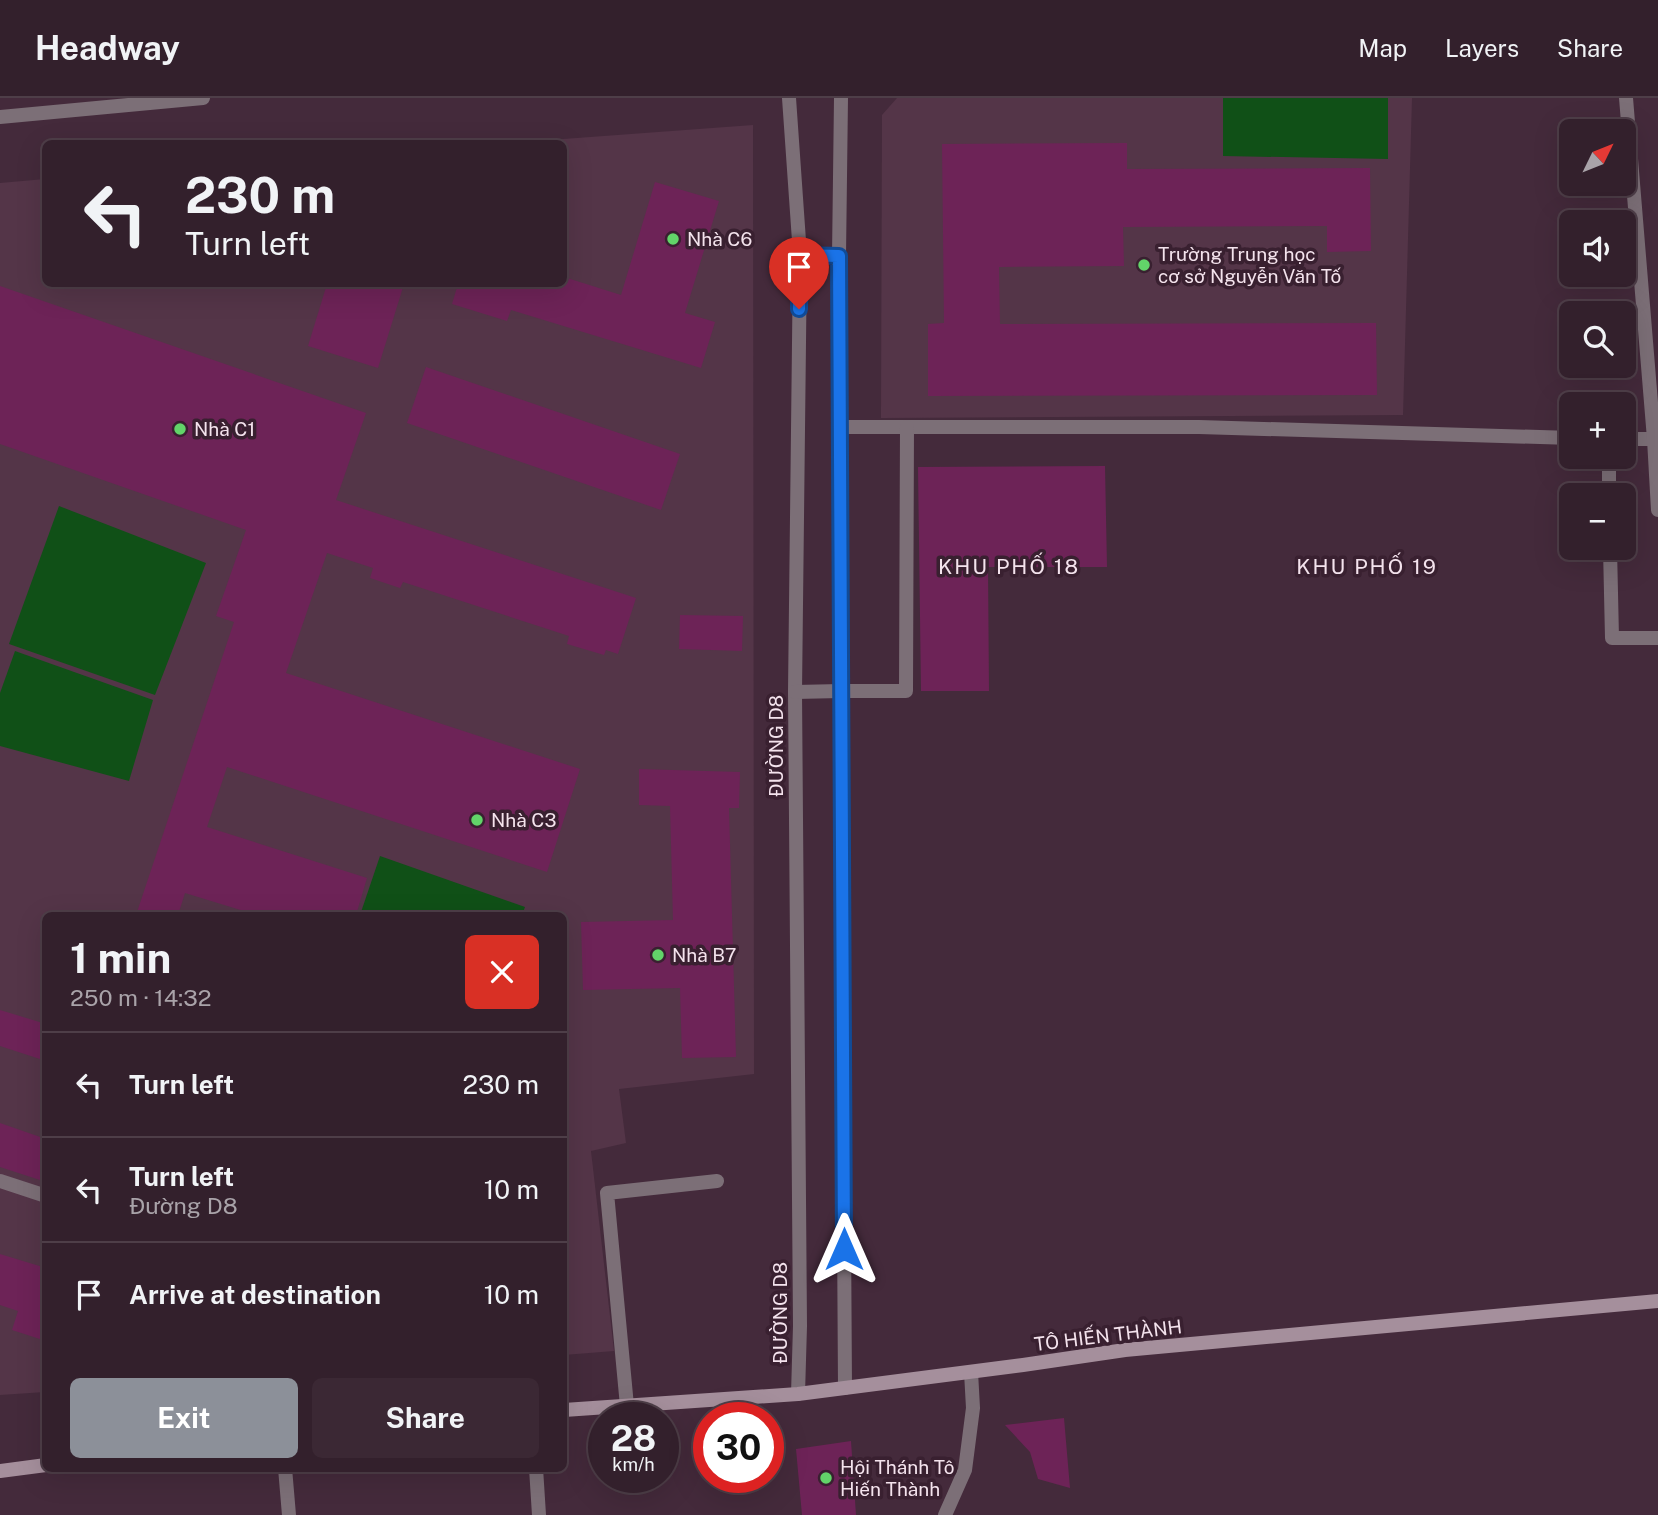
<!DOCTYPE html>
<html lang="en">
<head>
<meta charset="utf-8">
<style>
	:root { --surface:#33202c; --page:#3b2834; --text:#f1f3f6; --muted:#a9a3a9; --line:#4e3e48; --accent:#8c9099 }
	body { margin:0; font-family:"Public Sans",sans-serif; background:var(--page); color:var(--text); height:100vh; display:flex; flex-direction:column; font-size:26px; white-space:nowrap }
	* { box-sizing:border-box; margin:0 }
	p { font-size:23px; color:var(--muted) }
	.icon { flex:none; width:38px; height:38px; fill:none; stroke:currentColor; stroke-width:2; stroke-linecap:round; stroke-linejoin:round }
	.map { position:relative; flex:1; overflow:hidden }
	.drawer { position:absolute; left:42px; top:814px; width:525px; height:560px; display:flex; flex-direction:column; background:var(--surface); border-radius:10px; box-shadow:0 7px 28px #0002,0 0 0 2px var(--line) }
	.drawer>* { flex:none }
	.guide { position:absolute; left:42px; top:42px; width:525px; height:147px; border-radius:10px; box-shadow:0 7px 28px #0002,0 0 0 2px var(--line); background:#33202c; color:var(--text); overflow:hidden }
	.needle { width:46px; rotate:47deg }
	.controls { position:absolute; left:1559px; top:21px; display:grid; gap:14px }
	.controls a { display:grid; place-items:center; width:77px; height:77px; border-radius:10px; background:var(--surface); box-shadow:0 7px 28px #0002,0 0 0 2px var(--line); font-size:35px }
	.speed { position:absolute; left:588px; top:1304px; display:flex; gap:14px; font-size:35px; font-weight:700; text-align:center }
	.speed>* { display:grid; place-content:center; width:91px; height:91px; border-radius:50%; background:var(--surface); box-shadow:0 7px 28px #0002,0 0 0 2px var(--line); line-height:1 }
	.speed small { font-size:18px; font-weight:400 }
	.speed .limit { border:10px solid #d22; background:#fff; color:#111 }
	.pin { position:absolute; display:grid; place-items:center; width:60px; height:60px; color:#fff; margin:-72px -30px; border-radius:50% 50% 50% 0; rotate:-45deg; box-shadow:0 0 7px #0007 }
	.pin .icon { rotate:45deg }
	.me { position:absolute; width:77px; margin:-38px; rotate:0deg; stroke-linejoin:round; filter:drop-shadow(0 0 5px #0008) }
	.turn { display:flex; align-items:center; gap:24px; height:147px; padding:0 28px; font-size:32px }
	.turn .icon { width:91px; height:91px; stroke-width:2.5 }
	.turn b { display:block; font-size:49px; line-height:60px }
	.round { display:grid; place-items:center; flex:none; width:74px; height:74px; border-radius:10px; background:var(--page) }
	.overview { display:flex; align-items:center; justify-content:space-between; height:119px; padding:0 28px }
	h1 { font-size:42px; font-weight:700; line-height:52px }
	.primary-button { display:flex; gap:14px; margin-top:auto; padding:14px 28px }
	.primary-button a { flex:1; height:80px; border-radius:10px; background:var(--accent); color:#fff; font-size:28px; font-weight:700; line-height:80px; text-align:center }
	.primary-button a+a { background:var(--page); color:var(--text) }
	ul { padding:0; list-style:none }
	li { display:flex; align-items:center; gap:21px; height:105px; padding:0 28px; border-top:2px solid var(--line) }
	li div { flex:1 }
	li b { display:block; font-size:26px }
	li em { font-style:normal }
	header { display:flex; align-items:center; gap:42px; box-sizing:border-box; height:98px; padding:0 35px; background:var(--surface); border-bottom:2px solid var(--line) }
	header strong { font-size:33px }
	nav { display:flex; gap:38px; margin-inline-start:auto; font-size:24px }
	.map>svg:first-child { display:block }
	.built { fill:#543548 }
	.green { fill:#105017 }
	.building { fill:#6d2357 }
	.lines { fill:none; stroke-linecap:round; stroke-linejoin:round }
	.service { stroke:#7c6f77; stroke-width:14 }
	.minor { stroke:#7c6f77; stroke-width:14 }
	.secondary { stroke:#a58f9c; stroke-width:14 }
	.route-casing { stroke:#114b97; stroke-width:18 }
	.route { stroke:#1a73e8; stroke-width:12 }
	.poi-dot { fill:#62d469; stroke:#392030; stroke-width:2.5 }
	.labels { text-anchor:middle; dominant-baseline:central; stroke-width:7; stroke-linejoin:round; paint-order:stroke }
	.poi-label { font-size:19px; fill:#f4e3ed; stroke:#392030; text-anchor:start }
	.street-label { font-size:19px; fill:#f4e3ed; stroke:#392030 }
	.neighbourhood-label { font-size:21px; letter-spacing:2px; fill:#f4e3ed; stroke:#392030 }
</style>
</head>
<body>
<header>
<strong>Headway</strong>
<nav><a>Map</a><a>Layers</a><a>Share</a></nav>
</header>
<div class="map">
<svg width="1658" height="1417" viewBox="0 0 1658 1417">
	<rect width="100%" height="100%" fill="#442a3b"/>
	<!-- built -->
	<g class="built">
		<path d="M897,0H1412L1403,317L881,320L882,17Z"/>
		<path d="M753,27L754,976L619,991L626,1045L591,1053L614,1253L564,1257V817H46L45,1294L0,1297V85L45,81L46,186H564V46L509,45Z"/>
	</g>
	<!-- green -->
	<g class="green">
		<path d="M1223,0H1388V61L1223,58Z"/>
		<path d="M59,408L206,465L155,597L9,546Z"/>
		<path d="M15,553L153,602L129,683L0,648V595Z"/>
		<path d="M380,758L525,809L522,817H360Z"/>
	</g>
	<!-- building -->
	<g class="building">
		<path d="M1127,45V71L1370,70L1371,153L1327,154V128L1123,129L1124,168L999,169L1000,226L1376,225L1377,297L928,298V226L944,225L942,46Z"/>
		<path d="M655,84L719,103L685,215L715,224L701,270L511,212L507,223L452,206L458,186H564V179L621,197Z"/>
		<path d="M327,186H404L378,270L308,248Z"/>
		<path d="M0,188L366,315L336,402L636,500L618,556L606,552L604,557L567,546L569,538L403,484L400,490L370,480L373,470L327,455L286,575L580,671L547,774L227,669L207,729L367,780L356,817H257L185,795L178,817H136L234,524L216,518L246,432L0,346Z"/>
		<path d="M426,269L680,356L661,412L407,325Z"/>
		<path d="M1105,368L1107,469H988L989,593H921L918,369Z"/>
		<path d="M680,517L743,518L742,553L679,551Z"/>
		<path d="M639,671L740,674L739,710H729L736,959L682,960L680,890L583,892L581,824L673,822L670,708L639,707Z"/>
		<path d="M0,912L46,926V963L0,948Z"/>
		<path d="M0,1025L46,1041V1084L0,1069Z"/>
		<path d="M0,1156L46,1170V1243L12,1232L18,1213L0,1207Z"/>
		<path d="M1064,1320L1070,1390L1038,1381L1030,1354L1005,1327Z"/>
		<path d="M851,1343L856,1417H802L796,1351Z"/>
	</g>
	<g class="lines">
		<!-- service -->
		<g class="service">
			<path d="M839,329H1199L1572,340"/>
			<path d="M1624,341H1654"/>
			<path d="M1609,359V397"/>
			<path d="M1610,450L1612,540H1658"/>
			<path d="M841,593H906L907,329"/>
			<path d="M0,1083L46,1098"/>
			<path d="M627,1308L607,1095L717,1083"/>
		</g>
		<!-- minor -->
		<g class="minor">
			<path d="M789,0L800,157L795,594L800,1228L798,1296"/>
			<path d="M841,0L839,158V329L845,1290"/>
			<path d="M1626,0L1654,341L1658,412"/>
			<path d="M0,19L203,0"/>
			<path d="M800,157L839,158"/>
			<path d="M795,594L841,593"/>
			<path d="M285,1370L289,1417"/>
			<path d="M536,1370L539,1417"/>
			<path d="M945,1417L965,1372L973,1310L971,1274"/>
		</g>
		<!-- secondary -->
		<g class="secondary">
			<path d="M564,1312L798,1296L1023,1267L1125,1252L1658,1203"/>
			<path d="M0,1373L46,1367"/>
		</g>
	</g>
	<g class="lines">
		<defs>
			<path id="route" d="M799,211L800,157L839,158L844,1151"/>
		</defs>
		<!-- route casing -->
		<use href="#route" class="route-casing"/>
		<!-- route -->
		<use href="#route" class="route"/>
	</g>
	<!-- markers -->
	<g class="poi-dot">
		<circle cx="673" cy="141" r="7"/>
		<circle cx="1144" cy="167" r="7"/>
		<circle cx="180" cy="331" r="7"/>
		<circle cx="477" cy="722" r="7"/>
		<circle cx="658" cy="857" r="7"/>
		<circle cx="826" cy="1380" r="7"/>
	</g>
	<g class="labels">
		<!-- poi labels -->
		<g class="poi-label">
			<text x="687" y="141">Nhà C6</text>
			<text x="1158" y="156">Trường Trung học<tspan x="1158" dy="22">cơ sở Nguyễn Văn Tố</tspan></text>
			<text x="194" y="331">Nhà C1</text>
			<text x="491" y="722">Nhà C3</text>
			<text x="672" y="857">Nhà B7</text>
			<text x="840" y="1369">Hội Thánh Tô<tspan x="840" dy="22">Hiến Thành</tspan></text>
		</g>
		<!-- street labels -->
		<g class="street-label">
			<text transform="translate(776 648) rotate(-90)">ĐƯỜNG D8</text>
			<text transform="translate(780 1215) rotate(-90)">ĐƯỜNG D8</text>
			<text transform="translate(1108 1237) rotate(-7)">TÔ HIẾN THÀNH</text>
		</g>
		<!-- neighbourhood labels -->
		<g class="neighbourhood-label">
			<text x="1009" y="468">KHU PHỐ 18</text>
			<text x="1367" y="468">KHU PHỐ 19</text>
		</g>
	</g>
</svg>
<div class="controls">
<a><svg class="needle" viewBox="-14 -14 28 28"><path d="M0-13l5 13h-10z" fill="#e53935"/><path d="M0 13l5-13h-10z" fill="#a9a3a9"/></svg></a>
<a><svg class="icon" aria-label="sound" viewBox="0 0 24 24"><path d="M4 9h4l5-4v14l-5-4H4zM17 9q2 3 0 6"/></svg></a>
<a><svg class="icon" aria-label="search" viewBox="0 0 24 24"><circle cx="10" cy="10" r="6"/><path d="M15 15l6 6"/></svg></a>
<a>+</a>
<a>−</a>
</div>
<div class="speed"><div>28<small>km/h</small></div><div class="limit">30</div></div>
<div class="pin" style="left:799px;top:211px;background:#d93025"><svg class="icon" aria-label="arrive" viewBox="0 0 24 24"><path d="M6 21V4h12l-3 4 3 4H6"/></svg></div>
<svg class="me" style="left:844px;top:1151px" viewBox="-20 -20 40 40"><path d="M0-17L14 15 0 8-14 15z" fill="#1a73e8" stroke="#fff" stroke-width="4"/></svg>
<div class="guide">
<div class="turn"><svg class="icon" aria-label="left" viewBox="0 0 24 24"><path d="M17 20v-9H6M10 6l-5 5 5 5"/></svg><div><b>230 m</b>Turn left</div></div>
</div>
<section class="drawer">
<div class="overview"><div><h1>1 min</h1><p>250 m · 14:32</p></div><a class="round" style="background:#d93025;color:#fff"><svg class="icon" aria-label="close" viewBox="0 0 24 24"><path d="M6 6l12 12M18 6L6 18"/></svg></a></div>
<ul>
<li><svg class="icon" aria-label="left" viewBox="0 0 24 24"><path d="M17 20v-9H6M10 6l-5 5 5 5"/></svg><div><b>Turn left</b></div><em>230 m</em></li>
<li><svg class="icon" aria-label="left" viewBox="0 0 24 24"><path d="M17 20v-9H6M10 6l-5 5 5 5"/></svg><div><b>Turn left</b><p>Đường D8</p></div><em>10 m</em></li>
<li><svg class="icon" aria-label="arrive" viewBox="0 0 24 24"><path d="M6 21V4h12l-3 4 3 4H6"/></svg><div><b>Arrive at destination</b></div><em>10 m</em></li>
</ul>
<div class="primary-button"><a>Exit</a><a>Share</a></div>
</section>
</div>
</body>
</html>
